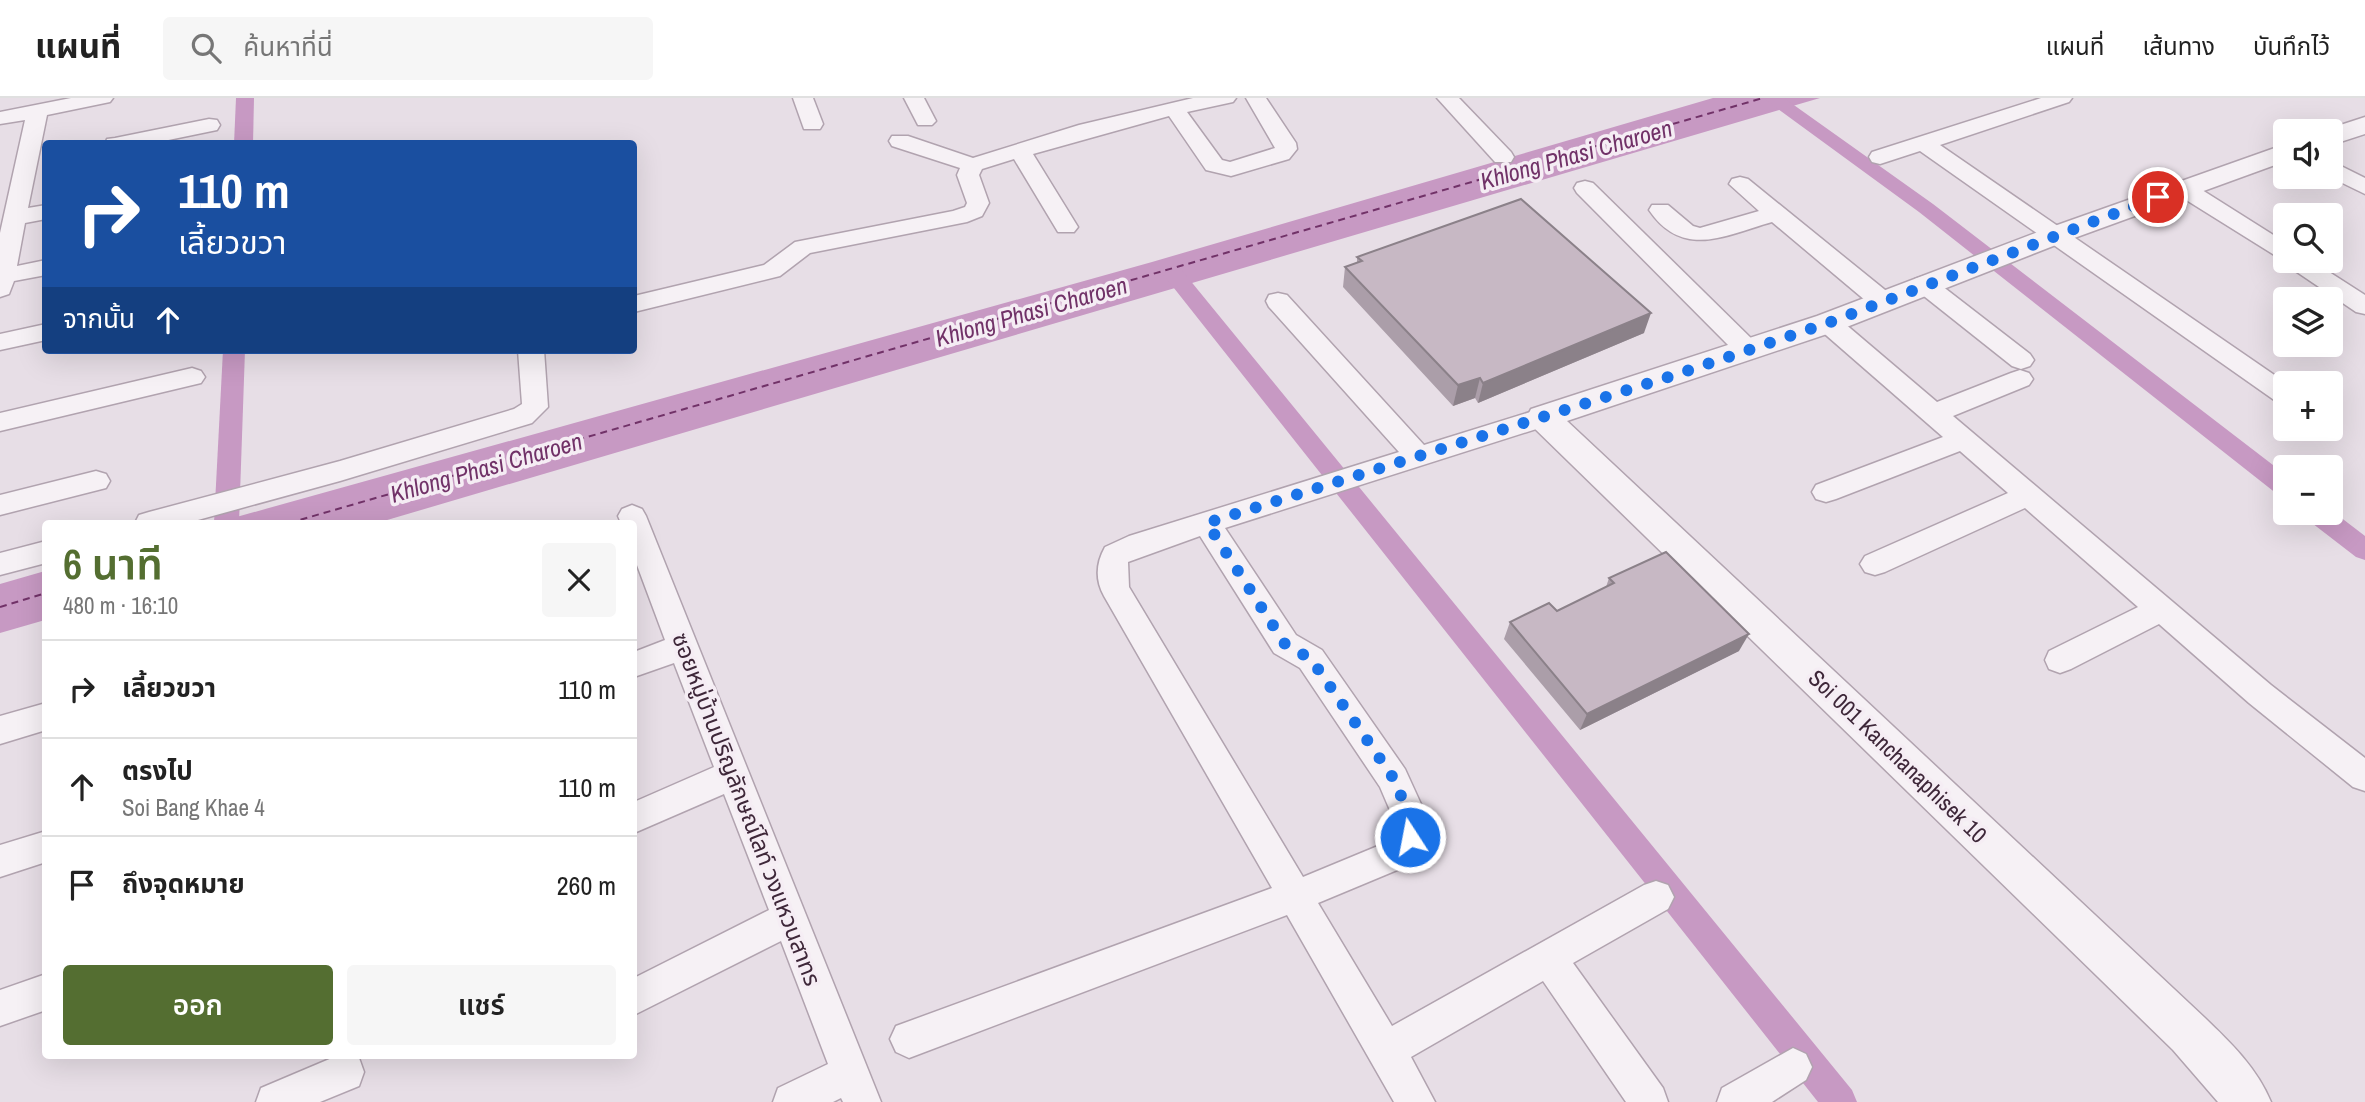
<!DOCTYPE html>
<html lang="th">
<head>
<meta charset="utf-8">
<style>
	:root { --surface:#fff; --page:#f6f6f6; --text:#222; --muted:#767676; --line:#e0e0e0; --accent:#546e31 }
	body { margin:0; font-family:"Archivo Narrow","Noto Sans Thai",sans-serif; background:var(--page); color:var(--text); height:100vh; display:flex; flex-direction:column; font-size:26px; white-space:nowrap }
	* { box-sizing:border-box; margin:0 }
	p { font-size:23px; color:var(--muted) }
	.icon { flex:none; width:38px; height:38px; fill:none; stroke:currentColor; stroke-width:2; stroke-linecap:round; stroke-linejoin:round }
	.map { position:relative; flex:1; overflow:hidden }
	.side { position:absolute; left:42px; top:422px; width:595px; height:539px; display:flex; flex-direction:column; background:var(--surface); border-radius:7px; box-shadow:0 7px 28px #0002 }
	.side>* { flex:none }
	.banner { position:absolute; left:42px; top:42px; width:595px; height:214px; border-radius:7px; box-shadow:0 7px 28px #0002; background:#1a4fa0; color:#fff; overflow:hidden }
	.fabs { position:absolute; left:2273px; top:21px; display:grid; gap:14px }
	.fabs a { display:grid; place-items:center; width:70px; height:70px; border-radius:7px; background:var(--surface); box-shadow:0 7px 28px #0002; font-size:35px }
	.pin { position:absolute; display:grid; place-items:center; width:60px; height:60px; color:#fff; margin:-30px; border:4px solid #fff; border-radius:50%; box-shadow:0 2px 7px #0007 }
	.me { position:absolute; width:77px; margin:-38px; rotate:349deg; stroke-linejoin:round; filter:drop-shadow(0 0 5px #0008) }
	.turn { display:flex; align-items:center; gap:24px; height:147px; padding:0 21px; font-size:32px }
	.turn .icon { width:91px; height:91px; stroke-width:2.5 }
	.turn b { display:block; font-size:49px; line-height:60px }
	.then { display:flex; align-items:center; height:66px; padding:0 21px; background:#0003; gap:14px; font-size:26px }
	.round { display:grid; place-items:center; flex:none; width:74px; height:74px; border-radius:7px; background:var(--page) }
	.headline { display:flex; align-items:center; justify-content:space-between; height:119px; padding:0 21px }
	h1 { font-size:42px; font-weight:600; line-height:52px; color:var(--accent) }
	.button { display:flex; gap:14px; margin-top:auto; padding:14px 21px }
	.button a { flex:1; height:80px; border-radius:7px; background:var(--accent); color:#fff; font-size:28px; font-weight:600; line-height:80px; text-align:center }
	.button a+a { background:var(--page); color:var(--text) }
	ul { padding:0; list-style:none }
	li { display:flex; align-items:center; gap:21px; height:98px; padding:0 21px; border-top:2px solid var(--line) }
	li div { flex:1 }
	li b { display:block; font-size:26px }
	li em { font-style:normal }
	header { display:flex; align-items:center; gap:42px; box-sizing:border-box; height:98px; padding:0 35px; background:var(--surface); border-bottom:2px solid var(--line) }
	header strong { font-size:33px }
	nav { display:flex; gap:38px; margin-inline-start:auto; font-size:24px }
	.search { width:490px; height:63px; background:var(--page); display:flex; align-items:center; gap:18px; box-sizing:border-box; padding:0 24px; border-radius:7px; color:var(--muted); font-size:26px }
	.map>svg:first-child { display:block }
	.water { fill:#c799c3 }
	.lines { fill:none; stroke-linecap:round; stroke-linejoin:round }
	.canal { fill:#c799c3; fill-rule:evenodd }
	.ferry { stroke:#713268; stroke-width:2; stroke-dasharray:7 5; stroke-linecap:butt }
	.minor-casing { stroke:#b1a3af; stroke-width:3 }
	.tertiary-casing { stroke:#b1a3af; stroke-width:3 }
	.minor { fill:#f6f1f5; fill-rule:evenodd }
	.tertiary { fill:#f6f1f5; fill-rule:evenodd }
	.wall { fill:#ab9ea9 }
	.shaded-wall { fill:#8b8189 }
	.building { fill:#c7b8c4; stroke:#8b8189; stroke-width:2 }
	.route { stroke:#1a73e8; stroke-width:12; stroke-dasharray:0 21.6 }
	.labels { text-anchor:middle; dominant-baseline:central; stroke-width:7; stroke-linejoin:round; paint-order:stroke }
	.street-label { font-size:23px; fill:#3e2739; stroke:#f5edf4 }
	.water-label { font-size:24px; font-style:italic; fill:#713268; stroke:#f5edf4 }
</style>
</head>
<body>
<header>
<strong>แผนที่</strong>
<div class="search"><svg class="icon" aria-label="search" viewBox="0 0 24 24"><circle cx="10" cy="10" r="6"/><path d="M15 15l6 6"/></svg>ค้นหาที่นี่</div>
<nav><a>แผนที่</a><a>เส้นทาง</a><a>บันทึกไว้</a></nav>
</header>
<div class="map">
<svg width="2365" height="1004" viewBox="0 0 2365 1004">
	<rect width="100%" height="100%" fill="#e7dee6"/>
	<!-- water -->
	<g class="water">
		<path d="M1713,0H1820L377,425H215L1152,164Z"/>
		<path d="M45,473V522L0,535V486Z"/>
	</g>
	<g class="lines">
		<!-- canal -->
		<g class="canal">
			<path d="M236,0H254L253,46H234Z"/>
			<path d="M1763,0H1784L1933,106L2286,377V399L2277,396L1919,114Z"/>
			<path d="M1173,168L1180,170L1852,992L1857,1004H1818L1166,180L1162,175L1166,170Z"/>
			<path d="M223,252H245L239,425H214Z"/>
			<path d="M2331,412L2365,438V462L2356,459L2308,422L2305,415H2331Z"/>
		</g>
		<!-- ferry -->
		<g class="ferry">
			<path d="M289,425L1763,0"/>
			<path d="M0,509L46,495"/>
		</g>
		<defs>
			<g id="minor">
				<path d="M71,0H113L110,4L47,17L28,110L46,107V121L25,125L17,168L46,162V177L14,183L9,196L0,199V135L25,22L0,26V14Z"/>
				<path d="M793,0H813L823,26L820,31H804Z"/>
				<path d="M904,0H924L936,23L932,27H918Z"/>
				<path d="M1193,0H1236L1233,4L1187,14L1222,62L1230,64L1275,50L1246,0H1266L1296,45L1297,51L1289,61L1231,78L1206,72L1169,18L1033,56L1078,129L1074,134H1058L1014,61L982,71L979,77L989,105L982,118L967,124L810,155L780,178L634,214V198L764,167L795,144L953,113L965,109L967,105L957,77L960,70L892,48L889,43L892,38H908L973,60L1079,27Z"/>
				<path d="M1437,0H1459L1511,54L1514,59L1511,64H1495Z"/>
				<path d="M2041,0H2072L2069,4L1940,47L2286,285V307L2277,304L1920,53L1880,66L1872,64L1869,59L1872,54Z"/>
				<path d="M209,21L217,22L220,27L217,32L149,46H105L107,41L115,40Z"/>
				<path d="M2331,63L2365,80V96L2330,79Z"/>
				<path d="M1740,79L1748,81L1890,196L1893,202L1890,208L1881,210L1872,208L1772,124C1726,137 1683,162 1649,112L1652,107H1668L1693,128L1700,130L1759,113L1729,86L1732,81Z"/>
				<path d="M1585,83L1593,85L1757,246L1761,252L1757,258L1748,260L1739,258L1577,95L1574,90L1577,85Z"/>
				<path d="M2183,83L2191,85L2286,145V163H2312L2365,197V216L2356,214L2288,168L2284,163L2175,95L2172,90L2175,85Z"/>
				<path d="M1924,178L1933,181L2030,256L2034,262L2030,268L2021,271L2012,268L1915,191L1912,186L1915,181Z"/>
				<path d="M1278,195L1287,197L1424,347L1543,310L1552,312L1556,319L1552,326L1225,430L1296,537L1322,552L1405,671L1426,717L1427,739L1414,765L1318,805L1392,928L1644,787L1656,783L1668,787L1674,799L1668,811L1573,865L1663,990L1668,1004H1626L1543,883L1411,959L1435,1004H1394L1287,817L909,960L896,954L890,941L896,928L1272,790L1104,498C1095,482 1096,465 1105,449L1129,438L1399,354L1269,209L1266,203L1269,197ZM1200,438L1274,555L1300,570L1380,689L1392,717L1393,737L1390,743L1303,779L1129,489L1128,464Z"/>
				<path d="M1828,217L1837,219L1937,304L2011,275L2020,272L2029,275L2033,281L2029,287L1953,318L2271,587L2365,660V693L2353,689L2249,605L2159,526L2071,571L2060,575L2049,571L2045,562L2049,553L2138,509L2025,410L1885,474L1875,477L1865,474L1860,466L1865,458L2008,395L1960,353L1836,401L1826,404L1816,401L1812,394L1816,387L1943,339L1819,231L1816,225L1819,219Z"/>
				<path d="M46,226V242L0,252V236Z"/>
				<path d="M518,252H544L548,309L532,325L340,383L187,425H135L139,417L149,414L340,363L514,311L522,306Z"/>
				<path d="M192,270L201,273L205,279L201,285L0,333V315Z"/>
				<path d="M96,373L106,376L110,383L106,390L0,417V397Z"/>
				<path d="M632,407L642,411L646,418L881,1004H843L841,1000L833,1004H773L778,990L828,966L781,843L634,917V880L769,812L724,696L634,735V704L714,669L674,565L634,579V554L665,542L634,459V425H621L618,418L622,411Z"/>
				<path d="M46,443V465L0,477V455Z"/>
				<path d="M46,605V632L0,646V618Z"/>
				<path d="M46,733V764L0,779V747Z"/>
				<path d="M46,876V912L0,928V892Z"/>
				<path d="M1793,950L1806,956L1812,969L1806,982L1772,1004H1717L1722,990Z"/>
				<path d="M339,957L359,960L364,974L359,988L320,1004H256L261,990Z"/>
			</g>
			<g id="tertiary">
				<path d="M2365,19V36L2331,47V33H2322Z"/>
				<path d="M2286,46V63L2066,143L1839,232L1567,323L2205,920C2231,945 2257,970 2271,1004H2218L2173,952L1531,327L1527,319L1531,311L1817,218L2046,131Z"/>
			</g>
		</defs>
		<!-- minor casing -->
		<use href="#minor" class="minor-casing"/>
		<!-- tertiary casing -->
		<use href="#tertiary" class="tertiary-casing"/>
		<!-- minor -->
		<use href="#minor" class="minor"/>
		<!-- tertiary -->
		<use href="#tertiary" class="tertiary"/>
	</g>
	<!-- wall -->
	<g class="wall">
		<path d="M1357,159L1644,235L1478,305L1475,300L1453,308L1343,189L1345,169L1357,165Z"/>
		<path d="M1609,480L1739,553L1580,632L1504,541L1510,524L1557,513L1606,489Z"/>
	</g>
	<!-- shaded-wall -->
	<g class="shaded-wall">
		<path d="M1651,215L1644,235L1478,305L1483,285Z"/>
		<path d="M1480,280L1475,300L1453,308L1458,287Z"/>
		<path d="M1749,536L1739,553L1580,632L1587,616Z"/>
	</g>
	<!-- building -->
	<g class="building">
		<path d="M1521,101L1651,215L1483,285L1480,280L1458,287L1345,169L1362,163L1357,159Z"/>
		<path d="M1666,454L1749,536L1587,616L1510,524L1549,505L1557,513L1614,485L1609,480Z"/>
	</g>
	<g class="lines">
		<!-- route -->
		<path class="route" d="M1410,739L1409,717L1394,681L1311,561L1285,546L1207,425L1675,277L1828,225L2158,99"/>
	</g>
	<g class="labels">
		<!-- street labels -->
		<g class="street-label">
			<text transform="translate(1898 658) rotate(44)">Soi 001 Kanchanaphisek 10</text>
			<text transform="translate(747 711) rotate(69)">ซอยหมู่บ้านปริญลักษณ์ไลท์ วงแหวนสาทร</text>
		</g>
		<!-- water labels -->
		<g class="water-label">
			<text transform="translate(1576 56) rotate(-16)">Khlong Phasi Charoen</text>
			<text transform="translate(1031 213) rotate(-16)">Khlong Phasi Charoen</text>
			<text transform="translate(486 369) rotate(-16)">Khlong Phasi Charoen</text>
		</g>
	</g>
</svg>
<div class="fabs">
<a><svg class="icon" aria-label="sound" viewBox="0 0 24 24"><path d="M4 9h4l5-4v14l-5-4H4zM17 9q2 3 0 6"/></svg></a>
<a><svg class="icon" aria-label="search" viewBox="0 0 24 24"><circle cx="10" cy="10" r="6"/><path d="M15 15l6 6"/></svg></a>
<a><svg class="icon" aria-label="layers" viewBox="0 0 24 24"><path d="M12 4l9 5-9 5-9-5zM3 14l9 5 9-5"/></svg></a>
<a>+</a>
<a>−</a>
</div>
<div class="pin" style="left:2158px;top:99px;background:#d93025"><svg class="icon" aria-label="arrive" viewBox="0 0 24 24"><path d="M6 21V4h12l-3 4 3 4H6"/></svg></div>
<svg class="me" style="left:1410px;top:739px" viewBox="-20 -20 40 40"><circle r="17" fill="#1a73e8" stroke="#fff" stroke-width="3"/><path d="M0-11L8 9 0 5-8 9z" fill="#fff"/></svg>
<div class="banner">
<div class="turn"><svg class="icon" aria-label="right" viewBox="0 0 24 24"><path d="M7 20v-9h11M14 6l5 5-5 5"/></svg><div><b>110 m</b>เลี้ยวขวา</div></div>
<div class="then">จากนั้น<svg class="icon" aria-label="ahead" viewBox="0 0 24 24"><path d="M12 20V5M6 11l6-6 6 6"/></svg></div>
</div>
<section class="side">
<div class="headline"><div><h1>6 นาที</h1><p>480 m · 16:10</p></div><a class="round"><svg class="icon" aria-label="close" viewBox="0 0 24 24"><path d="M6 6l12 12M18 6L6 18"/></svg></a></div>
<ul>
<li><svg class="icon" aria-label="right" viewBox="0 0 24 24"><path d="M7 20v-9h11M14 6l5 5-5 5"/></svg><div><b>เลี้ยวขวา</b></div><em>110 m</em></li>
<li><svg class="icon" aria-label="ahead" viewBox="0 0 24 24"><path d="M12 20V5M6 11l6-6 6 6"/></svg><div><b>ตรงไป</b><p>Soi Bang Khae 4</p></div><em>110 m</em></li>
<li><svg class="icon" aria-label="arrive" viewBox="0 0 24 24"><path d="M6 21V4h12l-3 4 3 4H6"/></svg><div><b>ถึงจุดหมาย</b></div><em>260 m</em></li>
</ul>
<div class="button"><a>ออก</a><a>แชร์</a></div>
</section>
</div>
</body>
</html>
